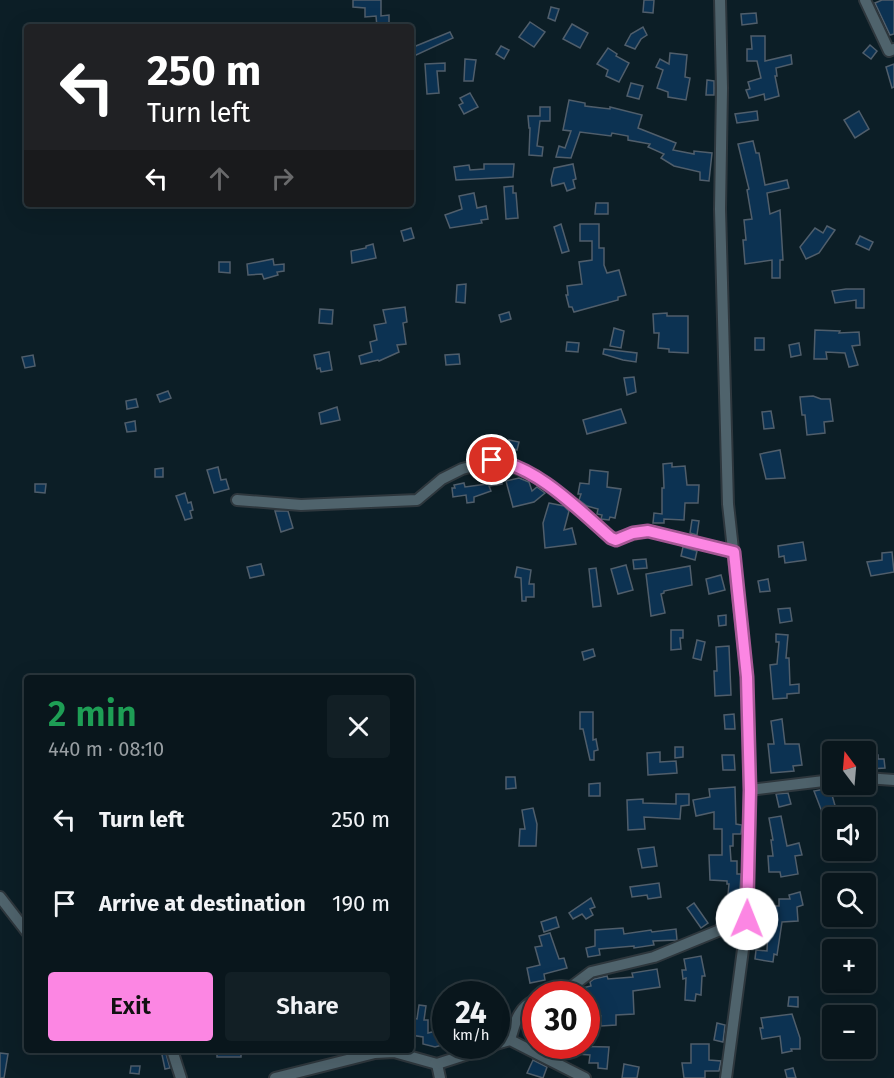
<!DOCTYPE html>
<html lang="en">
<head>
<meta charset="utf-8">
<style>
	:root { --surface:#09161c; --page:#121f25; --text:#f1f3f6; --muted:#999fa3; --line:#29353b; --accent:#fc86e3 }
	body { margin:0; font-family:"Fira Sans",sans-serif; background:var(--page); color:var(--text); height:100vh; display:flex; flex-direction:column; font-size:22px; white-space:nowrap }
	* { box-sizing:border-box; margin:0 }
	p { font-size:20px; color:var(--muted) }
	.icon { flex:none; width:33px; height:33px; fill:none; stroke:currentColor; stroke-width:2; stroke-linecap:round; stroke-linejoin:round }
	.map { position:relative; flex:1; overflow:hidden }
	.side { position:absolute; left:24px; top:675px; width:390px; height:378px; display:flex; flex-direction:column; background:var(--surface); border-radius:6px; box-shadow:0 6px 24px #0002,0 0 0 2px var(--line) }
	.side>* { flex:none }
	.banner { position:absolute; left:24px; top:24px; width:390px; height:183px; border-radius:6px; box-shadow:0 6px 24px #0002,0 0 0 2px var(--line); background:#202124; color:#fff; overflow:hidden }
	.needle { width:39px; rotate:344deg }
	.fabs { position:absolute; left:822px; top:741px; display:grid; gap:12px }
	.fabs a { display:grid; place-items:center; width:54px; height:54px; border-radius:6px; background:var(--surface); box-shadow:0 6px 24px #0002,0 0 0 2px var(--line); font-size:30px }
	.speed { position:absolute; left:432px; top:981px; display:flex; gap:12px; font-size:30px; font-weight:700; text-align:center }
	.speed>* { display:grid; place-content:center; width:78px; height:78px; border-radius:50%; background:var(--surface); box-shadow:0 6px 24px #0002,0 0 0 2px var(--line); line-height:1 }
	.speed small { font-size:15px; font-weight:400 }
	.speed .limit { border:9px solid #d22; background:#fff; color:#111 }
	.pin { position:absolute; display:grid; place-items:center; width:51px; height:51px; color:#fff; margin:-26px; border:3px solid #fff; border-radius:50%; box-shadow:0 2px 6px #0007 }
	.me { position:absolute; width:66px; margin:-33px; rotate:1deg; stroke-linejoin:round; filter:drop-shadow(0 0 4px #0008) }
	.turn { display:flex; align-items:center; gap:21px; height:126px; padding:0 24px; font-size:27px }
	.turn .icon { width:78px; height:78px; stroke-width:2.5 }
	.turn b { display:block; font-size:42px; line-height:51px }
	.lanes { display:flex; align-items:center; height:57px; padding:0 24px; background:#0003; justify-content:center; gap:30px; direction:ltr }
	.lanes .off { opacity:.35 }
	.round { display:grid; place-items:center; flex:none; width:63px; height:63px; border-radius:6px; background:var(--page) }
	.head { display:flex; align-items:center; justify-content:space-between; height:102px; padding:0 24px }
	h1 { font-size:36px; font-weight:600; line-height:45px; color:#1e9e55 }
	.cta { display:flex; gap:12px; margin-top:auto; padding:12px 24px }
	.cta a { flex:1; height:69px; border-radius:6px; background:var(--accent); color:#111; font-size:24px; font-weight:600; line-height:69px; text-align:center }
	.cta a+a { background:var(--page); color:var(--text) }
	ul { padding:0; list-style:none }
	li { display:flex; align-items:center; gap:18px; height:84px; padding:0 24px }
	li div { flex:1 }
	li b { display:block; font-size:22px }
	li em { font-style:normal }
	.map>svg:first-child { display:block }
	.building { fill:#0c3252; stroke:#505e6b; stroke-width:1.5 }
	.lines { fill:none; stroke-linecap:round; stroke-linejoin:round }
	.minor-casing { stroke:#2e373d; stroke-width:14 }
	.minor { stroke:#4f636c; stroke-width:10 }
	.route-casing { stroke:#a45794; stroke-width:15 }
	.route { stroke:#fc86e3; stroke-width:10 }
</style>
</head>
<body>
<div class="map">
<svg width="894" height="1078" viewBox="0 0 894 1078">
	<rect width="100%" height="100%" fill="#0c1e26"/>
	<!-- building -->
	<g class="building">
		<path d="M353,0H381V16L389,15V27H377L376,16L365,17V8L353,7Z"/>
		<path d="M644,0H654L653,13L643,12Z"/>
		<path d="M882,0H894V34L890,35L875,3Z"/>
		<path d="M551,7L559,9L555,21L548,18Z"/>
		<path d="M756,13L757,23L742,25L741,14Z"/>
		<path d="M530,22L545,32L534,47L519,37Z"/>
		<path d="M572,24L588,33L580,48L563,39Z"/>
		<path d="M643,27L647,35L641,39L635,49L625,45L631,34Z"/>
		<path d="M450,32L453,38L414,56L411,48Z"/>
		<path d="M751,36H765V61L791,55L792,64L776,68L777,76H775L779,96L765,100L764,94L749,98L746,90L750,89L748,82L761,78L757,61H747V49H752Z"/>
		<path d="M870,45L877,51L871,59L863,53Z"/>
		<path d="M501,46L509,50L504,59L496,54Z"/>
		<path d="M608,48L617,54L616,56L629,63L619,82L606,76L608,70L597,64Z"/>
		<path d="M670,53L687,55L685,77L690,78L686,100L668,97V92L657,88L663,70L656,67L660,59L669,64Z"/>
		<path d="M465,59L476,60L473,81H464Z"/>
		<path d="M445,63V71H437L439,93L427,94L425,64Z"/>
		<path d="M894,64V87L892,88L886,67Z"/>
		<path d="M707,80L714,81V95H706Z"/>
		<path d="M631,83L643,86L639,99L627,96Z"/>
		<path d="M470,93L478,107L464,114L459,105L463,103L460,98Z"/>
		<path d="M569,100L585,103V106L610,109V107L642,115L638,128L676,143L673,150L694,154V151L712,153L709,181L700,180V172L674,166L661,158L664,154L648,147L650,144L628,140V136L612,133L611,136L580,132L571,158L556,157L559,146L565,148L571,131L563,130Z"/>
		<path d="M540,107H550V121H540L537,146L543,147L542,156L529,155L530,128H529L528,116H540Z"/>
		<path d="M757,111L758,120L737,123L735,114Z"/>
		<path d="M859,111L869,129L855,138L844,120Z"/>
		<path d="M753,141L756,153H759L765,185L787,180L789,188L767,193L770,214L780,210L783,260H780V278H772V260L745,264L743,240H746L744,220L752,219L747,190L749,189L738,144Z"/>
		<path d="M484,164H514L513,177L456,180L454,167L469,165L470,170L484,169Z"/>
		<path d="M573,164L576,179L573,180L575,188L567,191L564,183L552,186L551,180L554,168Z"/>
		<path d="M513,186V193H516L518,218L506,219L504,187Z"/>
		<path d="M474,193L477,208L486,206L488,219L481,220L482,223L450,228L445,215L462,209L459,196Z"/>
		<path d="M596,203H608V214H595Z"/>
		<path d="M561,224L569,251L562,253L554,227Z"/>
		<path d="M580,224H599V248H604V265L607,273L619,270L626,295L618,297V300L574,312L572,307H569L566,295H568L567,286L582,284L579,262L592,260V241H580Z"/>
		<path d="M827,226L835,230L819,253L806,259L800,247L815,228L823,233Z"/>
		<path d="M411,228L414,238L404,241L401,231Z"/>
		<path d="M860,236L873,242L869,250L856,244Z"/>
		<path d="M373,244L376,258L352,263L351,251L366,248V246Z"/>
		<path d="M273,259L274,265L284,264V271L277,272L278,275L264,279L262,274L248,275L247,264Z"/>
		<path d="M219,262H230V273L219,272Z"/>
		<path d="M466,284L465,303L456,302L457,285Z"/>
		<path d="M846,289H864V308H856V300L835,303L832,291Z"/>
		<path d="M405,307L407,322L403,323L406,344L397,345L399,352L379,361L378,360L361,364L359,356L372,352L370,342L377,340L374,325L386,323L383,310Z"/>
		<path d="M320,309L333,310L332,324L319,323Z"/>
		<path d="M509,312L511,319L501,322L499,315Z"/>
		<path d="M667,313V316H688V353L669,352V349L658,348L659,333H654L653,314Z"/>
		<path d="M614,328L624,331L621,348L610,346Z"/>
		<path d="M815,330L840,331L839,333L859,332L860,345L852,346L858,365L849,367L845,353L826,352L827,359H814Z"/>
		<rect x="755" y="338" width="9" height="12"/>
		<path d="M567,342L579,343L578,352L566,351Z"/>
		<path d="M799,343L801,355L791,357L789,345Z"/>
		<path d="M604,349L637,353L636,362L623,360L603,354Z"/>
		<path d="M329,352L332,370L321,372L320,368L317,369L314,355Z"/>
		<path d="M459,354L460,364L446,365L445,355Z"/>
		<path d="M33,355L35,366L25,368L22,357Z"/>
		<path d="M634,377L636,392L627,395L624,378Z"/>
		<path d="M168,391L171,398L160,402L157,395Z"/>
		<path d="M813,396L821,399H830L833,421L824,422L825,433L807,435L805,415H802L800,397Z"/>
		<path d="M136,399L138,407L127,409L126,401Z"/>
		<path d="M337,407L340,420L321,424L319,413Z"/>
		<path d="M621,409L626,423L587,434L583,420Z"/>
		<path d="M771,411L774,428L764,429L762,412Z"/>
		<path d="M135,421L136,431L127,432L125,423Z"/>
		<path d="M509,440L519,442L517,450L508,447Z"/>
		<path d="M780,450L785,478L766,479L760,454Z"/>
		<path d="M672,463V467L685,466L687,485H699L698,503H685L684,520L664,519V523H653L654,513L662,514V488H664L663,464Z"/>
		<path d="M218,467L221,480L226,479L229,489L214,493L207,470Z"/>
		<path d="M163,468V477H155V469Z"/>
		<path d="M495,468L501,470L502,484L489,486L491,491L474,497V502L467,503L466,495L453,497L452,488H455L454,485L464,483L465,487L487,484L485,471Z"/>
		<path d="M590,470L608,472L607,487L621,489L615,518L610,517L609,520L601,519L602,515L597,514L598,509L587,506L579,500L581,494H578L580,483L589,484Z"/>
		<path d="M519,478L529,482L532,491L537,487L545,493L534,502L513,507L506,481Z"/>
		<path d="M35,484H46L45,493L35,492Z"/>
		<path d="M185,493L188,503L191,502L193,510L190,511L192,518L185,520L176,496Z"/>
		<path d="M549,503L564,506L569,511L564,530L572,528L576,544L545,548L543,523Z"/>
		<path d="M275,511H288L293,528L281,532Z"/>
		<path d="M692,520L699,521L697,535L690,533Z"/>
		<path d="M803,542L806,560L785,563L784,556L779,557L778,546Z"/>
		<path d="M683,547L697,551L695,560L681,556Z"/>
		<path d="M892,552L894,572L871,576L867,562L882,560V553Z"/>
		<path d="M646,559L647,568L634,569L633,560Z"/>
		<path d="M261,564L264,575L250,578L247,567Z"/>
		<path d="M626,565L633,590L618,594L611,569Z"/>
		<path d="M690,566L692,585L664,591V593L661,594L665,613L651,616L646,574Z"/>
		<path d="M517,567L531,570L529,584H534V597H526V601H522L521,578L515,577Z"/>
		<path d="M596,568L601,606L593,607L589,569Z"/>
		<path d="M721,575L725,590L709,594L706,579Z"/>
		<path d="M768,579L770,591L760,592L758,581Z"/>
		<path d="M790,608L792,621L780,623L778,609Z"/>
		<path d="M726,615V625L719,626L718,616Z"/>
		<path d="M671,630H683V638H680L681,649L671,650Z"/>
		<path d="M776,634L788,635L786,658H789L790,685L799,684V693L787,694V698L773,699L770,665L777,664L779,642H776Z"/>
		<path d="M697,640L705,642L701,660L693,658Z"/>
		<path d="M729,646L731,695L715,696L714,671H717L716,647Z"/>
		<path d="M593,649L595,656L584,660L582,652Z"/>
		<path d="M580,712H593V740L596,739L598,750L594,751V760H590L583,729H580Z"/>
		<path d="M734,714L735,729H725L724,715Z"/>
		<path d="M782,719L785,744H799L802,765L793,766L794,771L771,773L768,744H774L771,721Z"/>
		<path d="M848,742L850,752H834L833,744Z"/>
		<path d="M675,747H683V757L675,758Z"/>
		<path d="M660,752V762L676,761L677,773L648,775L647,753Z"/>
		<path d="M722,755H734L735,770H723Z"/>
		<path d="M878,755V759H884L885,768L870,769L867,756Z"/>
		<path d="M506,777H515L516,788L506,789Z"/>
		<path d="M600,783V796H589V784Z"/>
		<path d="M735,787L736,824L742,825L741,834H733V846H730L731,861H737V874H741L738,915L735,916L726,915L729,884H727V881L710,880L709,855H722V829H714V812L696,816L693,800L710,797L709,789Z"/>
		<path d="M830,788L836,809L822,812L814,791Z"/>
		<path d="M788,793L791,804L779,807L776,794Z"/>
		<path d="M676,794H689V805L681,806L680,819L644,817L645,829L628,830L627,800L643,799V803L676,804Z"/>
		<path d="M533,808L537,824L536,846H519L520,829H525L522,810Z"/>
		<path d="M781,816L787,846L799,843L802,855L795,856L798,874L781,877L780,872H769L768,856H773L771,840H773L769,818Z"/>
		<path d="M654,847L657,866L642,868L638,849Z"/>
		<path d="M659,883L661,897L648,899L647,895L632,897L630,887Z"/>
		<path d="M800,892L803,905L797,907L798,921L782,922L777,955L774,954L773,962L755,959L756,950L767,951L769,906H779V899H790L789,895Z"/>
		<path d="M591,898L595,907L590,909L593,915L586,919L582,914L573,919L569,913Z"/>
		<path d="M694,903L708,923L701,928L687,908Z"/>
		<path d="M556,917L559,927L544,932L541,922Z"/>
		<path d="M623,928L624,934L651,930L652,932L676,929L677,940L653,941L654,945L634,948V946L599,949L600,955L588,957L586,948L595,946V930Z"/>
		<path d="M550,933L559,959L564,958L567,968L544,974L545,980L530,983L527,968L540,965L535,947L542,946L539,936Z"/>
		<path d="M701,956L705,976H702L701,995L696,994L695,1001L685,1000L686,978L683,979L682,970H686L684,959Z"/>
		<path d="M657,969L660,987L633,991L634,1014L616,1015V1025L601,1026V1016L595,1017L594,1002H586V994H582V988L591,986L590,982L594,979L607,976L608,979L633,977L632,973Z"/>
		<path d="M789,997H798V1007L788,1006Z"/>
		<path d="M419,1005L426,1006L424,1020H428V1033L440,1030L441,1037L446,1036V1044L435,1047L423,1044V1037L411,1035V1018L417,1019Z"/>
		<path d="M792,1014L800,1038V1049H791L792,1051L782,1053L780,1036L762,1039L760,1028H763L761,1018Z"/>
		<path d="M717,1023L725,1025L723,1042L714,1040Z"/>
		<path d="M691,1044H709V1060L721,1061L719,1071H705V1078H684L682,1063H691Z"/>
		<path d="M564,1046L609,1047L607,1069L598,1068V1063H589L590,1055L563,1053Z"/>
		<path d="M161,1050H165L170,1068L165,1069Z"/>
		<rect x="217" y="1050" width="24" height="7"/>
		<path d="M0,1053L8,1054L4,1078H0Z"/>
		<path d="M533,1060L547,1067L543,1078L527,1073Z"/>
		<path d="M624,1064L639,1067L637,1078H622Z"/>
		<path d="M131,1066H140L139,1074L130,1073Z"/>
		<path d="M793,1068L796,1078H787L785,1070Z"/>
	</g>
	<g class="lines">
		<defs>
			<g id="minor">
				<path d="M720,0L722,88L720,209L728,504L747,677L750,790L747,919L726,1078"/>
				<path d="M865,0L889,51L894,49"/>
				<path d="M237,500L301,505L417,500L442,479L462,469L496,460L535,476L569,501L611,538C617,540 638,532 648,531L734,552"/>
				<path d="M866,778L894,780"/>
				<path d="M750,790L832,780"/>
				<path d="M0,897L27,932"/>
				<path d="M552,994L567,990L591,972L654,957L747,919"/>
				<path d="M510,1040C515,1023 518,1007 536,1000"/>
				<path d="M496,1044L510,1040L585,1078"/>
				<path d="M172,1050L181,1078"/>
				<path d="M437,1064L440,1078"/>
				<path d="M275,1078L375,1053L394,1052L437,1064L493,1046"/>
			</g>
		</defs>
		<!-- minor casing -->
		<use href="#minor" class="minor-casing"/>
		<!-- minor -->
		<use href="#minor" class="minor"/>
	</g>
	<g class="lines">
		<defs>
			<path id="route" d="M492,460C536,465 579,510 611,538L616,540L633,533L648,531L734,552L747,677L750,790L747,919"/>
		</defs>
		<!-- route casing -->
		<use href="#route" class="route-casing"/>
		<!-- route -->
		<use href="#route" class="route"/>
	</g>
</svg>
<div class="fabs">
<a><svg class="needle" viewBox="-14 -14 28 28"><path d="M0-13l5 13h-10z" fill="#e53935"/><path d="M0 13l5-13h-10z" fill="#999fa3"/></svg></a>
<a><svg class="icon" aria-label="sound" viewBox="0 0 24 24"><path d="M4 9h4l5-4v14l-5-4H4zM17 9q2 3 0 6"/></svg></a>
<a><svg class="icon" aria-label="search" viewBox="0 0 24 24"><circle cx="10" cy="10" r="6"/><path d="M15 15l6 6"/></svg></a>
<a>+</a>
<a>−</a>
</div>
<div class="speed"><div>24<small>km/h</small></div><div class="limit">30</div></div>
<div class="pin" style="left:492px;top:460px;background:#d93025"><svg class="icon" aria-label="arrive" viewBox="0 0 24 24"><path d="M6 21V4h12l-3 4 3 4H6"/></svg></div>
<svg class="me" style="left:747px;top:919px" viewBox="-20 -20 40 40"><circle r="19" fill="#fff"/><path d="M0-13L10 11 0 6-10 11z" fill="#fc86e3"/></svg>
<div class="banner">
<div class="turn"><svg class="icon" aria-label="left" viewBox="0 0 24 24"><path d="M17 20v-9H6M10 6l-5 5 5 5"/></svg><div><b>250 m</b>Turn left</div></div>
<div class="lanes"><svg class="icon" aria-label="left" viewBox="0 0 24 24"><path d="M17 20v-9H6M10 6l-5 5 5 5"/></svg><svg class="icon off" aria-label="ahead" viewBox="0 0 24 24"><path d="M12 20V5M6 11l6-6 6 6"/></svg><svg class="icon off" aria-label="right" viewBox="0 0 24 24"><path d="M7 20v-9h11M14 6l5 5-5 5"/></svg></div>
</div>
<section class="side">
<div class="head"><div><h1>2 min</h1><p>440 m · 08:10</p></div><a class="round"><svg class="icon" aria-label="close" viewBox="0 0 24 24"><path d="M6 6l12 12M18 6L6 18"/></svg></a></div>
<ul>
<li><svg class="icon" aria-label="left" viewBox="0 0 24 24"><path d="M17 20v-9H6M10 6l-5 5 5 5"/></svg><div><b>Turn left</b></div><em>250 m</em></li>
<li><svg class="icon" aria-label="arrive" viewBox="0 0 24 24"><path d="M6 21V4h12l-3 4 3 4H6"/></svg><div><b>Arrive at destination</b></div><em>190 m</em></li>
</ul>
<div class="cta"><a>Exit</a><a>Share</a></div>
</section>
</div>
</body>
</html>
